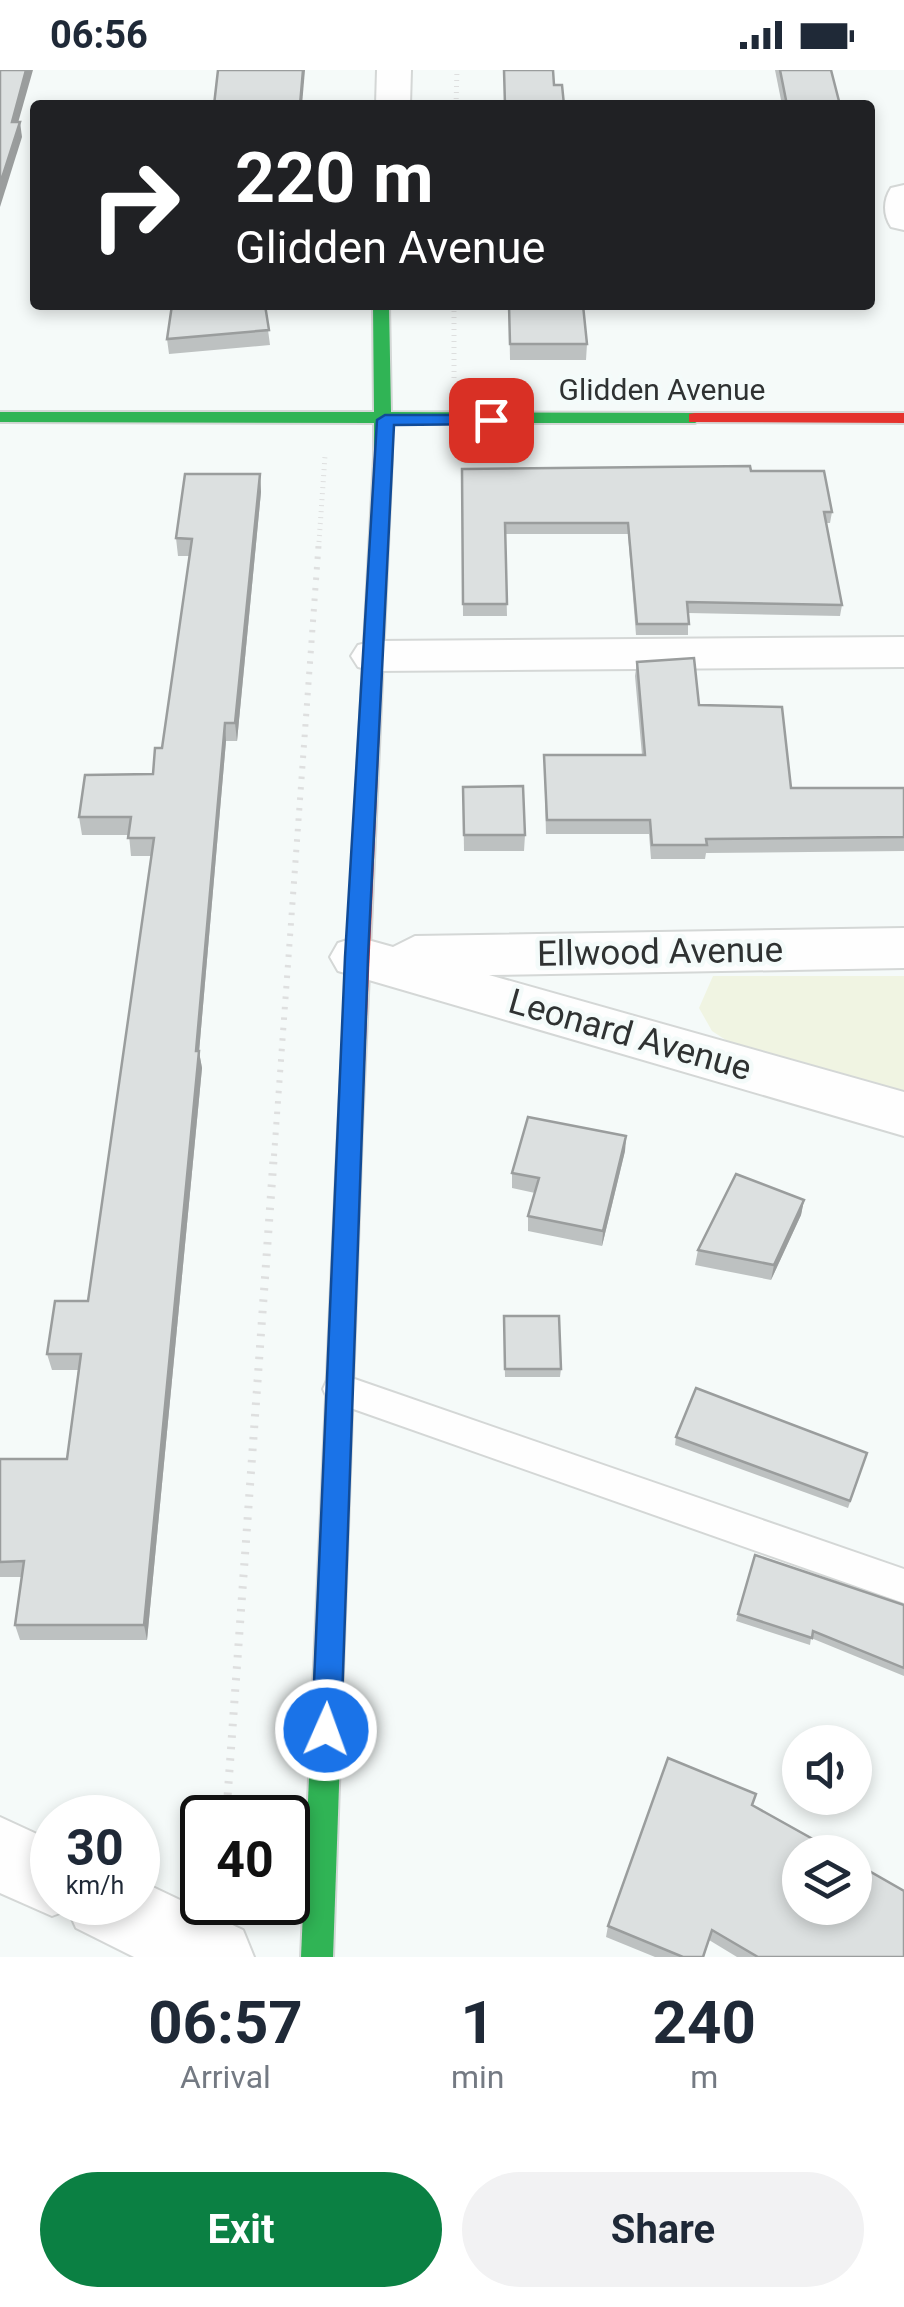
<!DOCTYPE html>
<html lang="en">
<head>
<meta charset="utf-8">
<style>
	:root { --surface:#fff; --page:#f2f2f3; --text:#1f2937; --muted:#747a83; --accent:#0b8043 }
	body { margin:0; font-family:Roboto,sans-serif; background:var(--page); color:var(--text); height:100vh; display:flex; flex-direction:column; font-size:38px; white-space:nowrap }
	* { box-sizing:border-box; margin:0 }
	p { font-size:32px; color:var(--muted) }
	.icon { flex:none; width:55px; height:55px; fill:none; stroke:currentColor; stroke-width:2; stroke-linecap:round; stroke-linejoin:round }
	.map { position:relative; height:1887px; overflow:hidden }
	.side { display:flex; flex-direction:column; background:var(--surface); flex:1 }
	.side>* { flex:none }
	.hud { position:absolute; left:30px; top:30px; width:845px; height:210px; border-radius:10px; box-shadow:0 5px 15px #0003; background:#202124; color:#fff; overflow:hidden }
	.tools { position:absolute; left:782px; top:1655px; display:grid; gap:20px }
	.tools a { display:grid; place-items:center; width:90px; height:90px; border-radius:50%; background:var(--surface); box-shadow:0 5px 15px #0003; font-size:50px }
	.speed { position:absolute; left:30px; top:1725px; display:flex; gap:20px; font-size:50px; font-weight:700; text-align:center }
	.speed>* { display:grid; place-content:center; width:130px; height:130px; border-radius:50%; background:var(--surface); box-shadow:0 5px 15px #0003; line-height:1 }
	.speed small { font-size:25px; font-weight:400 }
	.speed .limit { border:5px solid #111; border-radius:15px; background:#fff; color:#111 }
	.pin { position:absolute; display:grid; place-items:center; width:85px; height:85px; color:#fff; margin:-42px; border-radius:20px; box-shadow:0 5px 15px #0006 }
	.me { position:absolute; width:110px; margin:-55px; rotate:2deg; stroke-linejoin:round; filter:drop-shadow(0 0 8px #0008) }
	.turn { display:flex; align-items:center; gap:35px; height:210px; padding:0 40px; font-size:45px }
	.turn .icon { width:130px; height:130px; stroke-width:2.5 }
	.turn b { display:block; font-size:70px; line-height:85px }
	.eta { display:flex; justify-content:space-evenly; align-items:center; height:170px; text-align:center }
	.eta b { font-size:60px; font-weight:700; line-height:70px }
	.button { display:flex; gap:20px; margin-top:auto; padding:20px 40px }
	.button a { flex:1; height:115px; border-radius:60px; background:var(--accent); color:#fff; font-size:40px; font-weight:700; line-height:115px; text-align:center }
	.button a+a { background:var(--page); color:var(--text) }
	.status { display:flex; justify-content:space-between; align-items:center; height:70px; padding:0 50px; background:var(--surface); direction:ltr }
	.status svg { height:28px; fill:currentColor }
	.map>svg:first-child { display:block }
	.green { fill:#f0f4e2 }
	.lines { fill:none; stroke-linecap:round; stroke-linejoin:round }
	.lane-casing { stroke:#d4d7d6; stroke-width:4 }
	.street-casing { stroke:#d4d7d6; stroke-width:4 }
	.fast-casing { stroke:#d4d7d6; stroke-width:4 }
	.jam-casing { stroke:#d4d7d6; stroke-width:4 }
	.path-far2 { stroke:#dedfdf; stroke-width:5; stroke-dasharray:1 5; stroke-linecap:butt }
	.path-far1 { stroke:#dedfdf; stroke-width:6; stroke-dasharray:2.5 8; stroke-linecap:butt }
	.path { stroke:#dedfdf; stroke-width:8; stroke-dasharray:2.5 9; stroke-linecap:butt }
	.lane { fill:#fefefe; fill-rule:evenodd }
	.street { fill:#fefefe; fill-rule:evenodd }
	.fast { fill:#30b455; fill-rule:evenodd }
	.jam { fill:#e5322d; fill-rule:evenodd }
	.wall { fill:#bdc1c1 }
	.shaded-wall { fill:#9a9d9d }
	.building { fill:#dce0e0; stroke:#9a9d9d; stroke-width:2.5 }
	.route { fill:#1a73e8; stroke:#114b97; stroke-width:2.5 }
	.labels { text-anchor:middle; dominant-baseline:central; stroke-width:9; stroke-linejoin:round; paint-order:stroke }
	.far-street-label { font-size:30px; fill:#2f3232; stroke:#f4fbfa }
	.street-label { font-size:35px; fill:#2f3232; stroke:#f4fbfa }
</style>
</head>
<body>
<div class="status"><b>06:56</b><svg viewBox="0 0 49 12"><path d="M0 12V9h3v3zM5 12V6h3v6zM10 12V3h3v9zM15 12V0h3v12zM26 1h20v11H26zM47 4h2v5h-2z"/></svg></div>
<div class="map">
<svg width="904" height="1887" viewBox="0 0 904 1887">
	<rect width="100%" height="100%" fill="#f5faf9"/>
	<!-- green -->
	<path class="green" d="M713,906H904V1029L741,980L712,961L699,938Z"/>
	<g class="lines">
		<defs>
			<path id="lane" d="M340,1304L904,1499V1533L328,1330L323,1319L328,1308Z"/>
			<g id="street">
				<path d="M377,0H411L410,35H376Z"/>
				<path d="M904,115V160L891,157C883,145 883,130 891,118Z"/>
				<path d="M904,567V597L375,601L358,597L351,586L358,575L375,571Z"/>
				<path d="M904,858V898L489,905L904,1022V1066L338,901L330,887L338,873L357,867L393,877L415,866Z"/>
				<path d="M0,1747L52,1771V1832H138V1810L243,1860L254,1887H134L76,1858L68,1840L52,1846L0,1823Z"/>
			</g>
			<g id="fast">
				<path d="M373,235H389L391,342L695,343L704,348L695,353H391L392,387L383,392L374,387V353L0,352V342H374Z"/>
				<path d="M350,1051L358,1053L362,1060L333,1887H301L338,1060L342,1053Z"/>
			</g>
			<g id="jam">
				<path d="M695,343H904V353L689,352V344Z"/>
				<path d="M383,382L392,387L362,1060L358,1067H342L338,1060L374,387Z"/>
			</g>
		</defs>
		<!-- lane casing -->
		<use href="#lane" class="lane-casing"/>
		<!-- street casing -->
		<use href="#street" class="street-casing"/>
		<!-- fast casing -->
		<use href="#fast" class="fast-casing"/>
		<!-- jam casing -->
		<use href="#jam" class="jam-casing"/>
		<!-- path-far2 -->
		<g class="path-far2">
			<path d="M456,35L457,0"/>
			<path d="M454,235V309"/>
			<path d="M319,472L325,386"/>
		</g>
		<!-- path-far1 -->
		<path class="path-far1" d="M274,1086L319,469"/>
		<!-- path -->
		<path class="path" d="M226,1748L274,1083"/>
		<!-- lane -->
		<use href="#lane" class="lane"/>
		<!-- street -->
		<use href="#street" class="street"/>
		<!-- fast -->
		<use href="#fast" class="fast"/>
		<!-- jam -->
		<use href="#jam" class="jam"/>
	</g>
	<!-- wall -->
	<g class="wall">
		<path d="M775,0H831L840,35H782Z"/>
		<path d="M172,235H281V238L265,237L270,275L169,284L167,269Z"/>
		<path d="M509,235L587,274L586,290H510Z"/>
		<path d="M462,399L751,401L832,442L830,453H826L842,535L840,546L688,543V565H636L628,464H505L507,546H463Z"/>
		<path d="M260,404L261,422L237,671H226L199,982L202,998L147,1570H20L15,1555L22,1507H0V1389H67L78,1300H52L47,1284L88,1231L151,786H131L129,765H82L79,747L153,704L162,678L190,486H178L176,468Z"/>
		<path d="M637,592L699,635L791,718H904V781L706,783L705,789H651L649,764H546L544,685H642L635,606Z"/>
		<path d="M463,717L525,765L524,781H464Z"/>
		<path d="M626,1066L625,1081L602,1176L528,1161V1146L535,1123L512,1118V1103Z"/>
		<path d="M804,1130L801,1145L771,1210L695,1195L698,1180Z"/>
		<path d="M504,1246L561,1299L560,1307H505Z"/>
		<path d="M676,1367L867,1383L848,1438L675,1375Z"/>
		<path d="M755,1485L904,1535V1606L811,1568L810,1575L736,1551Z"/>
		<path d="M752,1735L904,1887H737L709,1870L704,1887H655L606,1867L608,1856Z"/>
	</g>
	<!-- shaded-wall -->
	<g class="shaded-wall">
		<path d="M26,0H33L14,67L12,52Z"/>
		<path d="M303,0H305L302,35H300Z"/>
		<path d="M20,52L22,67L0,137V114Z"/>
		<path d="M260,404L261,422L237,671L235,653Z"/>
		<path d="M225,653L226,671L199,982L202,998L147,1570L144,1555Z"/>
		<path d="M626,1066L625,1081L602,1176L603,1161Z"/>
		<path d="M804,1130L801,1145L771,1210L774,1195Z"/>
	</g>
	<!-- building -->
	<g class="building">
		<path d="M0,0H26L12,52H20L0,114Z"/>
		<path d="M218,0H303L300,35H214Z"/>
		<path d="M504,0H553L554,15H562L564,35H505Z"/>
		<path d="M780,0H831L840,35H787Z"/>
		<path d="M172,235H265L269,260L167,269Z"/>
		<path d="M509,235H583L587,274H510Z"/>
		<path d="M750,396L751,401H824L832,442H824L842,535L687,532L689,554H637L628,453H505L507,534H463L462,399Z"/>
		<path d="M185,404H260L235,653H225L196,981H199L144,1555H15L24,1491L0,1492V1389H67L81,1284H47L55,1231H88L154,768H128L131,747H79L85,705L153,704L155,678H162L192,469L176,468Z"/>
		<path d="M694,588L699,635L782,637L791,718H904V767L706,769L707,775H652L650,750H547L544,685H645L637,592Z"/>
		<path d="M523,716L525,765H464L463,717Z"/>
		<path d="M528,1047L626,1066L603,1161L528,1146L539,1108L512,1103Z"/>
		<path d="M736,1104L804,1130L774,1195L698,1180Z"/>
		<path d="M504,1246H559L561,1299H505Z"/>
		<path d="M696,1318L867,1383L850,1431L676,1367Z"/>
		<path d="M755,1485L904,1535V1598L813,1561L812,1568L738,1544Z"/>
		<path d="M668,1688L756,1724L752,1735L836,1782H800V1838H855V1793L904,1821V1887H758L712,1860L703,1887H683L608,1856Z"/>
	</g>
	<!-- route -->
	<path class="route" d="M491,345L500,350L497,354L394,355L368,887L341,1660L337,1670L326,1674L316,1670L312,1660L345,887L377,350L385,345Z"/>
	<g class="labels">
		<!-- far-street labels -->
		<g class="far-street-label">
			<text x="662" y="319">Glidden Avenue</text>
		</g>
		<!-- street labels -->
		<g class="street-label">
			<text transform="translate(660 882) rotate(-1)">Ellwood Avenue</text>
			<text transform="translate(630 965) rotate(16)">Leonard Avenue</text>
		</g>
	</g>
</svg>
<div class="tools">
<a><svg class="icon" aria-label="sound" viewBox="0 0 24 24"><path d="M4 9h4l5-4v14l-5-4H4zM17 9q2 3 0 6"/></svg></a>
<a><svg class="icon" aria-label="layers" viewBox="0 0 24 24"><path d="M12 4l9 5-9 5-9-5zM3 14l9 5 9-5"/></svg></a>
</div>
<div class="speed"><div>30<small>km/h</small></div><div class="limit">40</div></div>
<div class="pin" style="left:491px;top:350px;background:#d93025"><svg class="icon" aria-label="arrive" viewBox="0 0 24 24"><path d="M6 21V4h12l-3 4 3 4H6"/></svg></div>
<svg class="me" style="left:326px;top:1660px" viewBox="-20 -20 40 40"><circle r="17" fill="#1a73e8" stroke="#fff" stroke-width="3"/><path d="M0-11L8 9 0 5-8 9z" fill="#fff"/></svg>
<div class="hud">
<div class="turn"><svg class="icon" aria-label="right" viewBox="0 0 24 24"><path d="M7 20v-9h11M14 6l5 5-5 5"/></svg><div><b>220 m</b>Glidden Avenue</div></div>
</div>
</div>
<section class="side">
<div class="eta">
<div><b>06:57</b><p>Arrival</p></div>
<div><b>1</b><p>min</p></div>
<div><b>240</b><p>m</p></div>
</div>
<div class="button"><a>Exit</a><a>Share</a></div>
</section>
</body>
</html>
